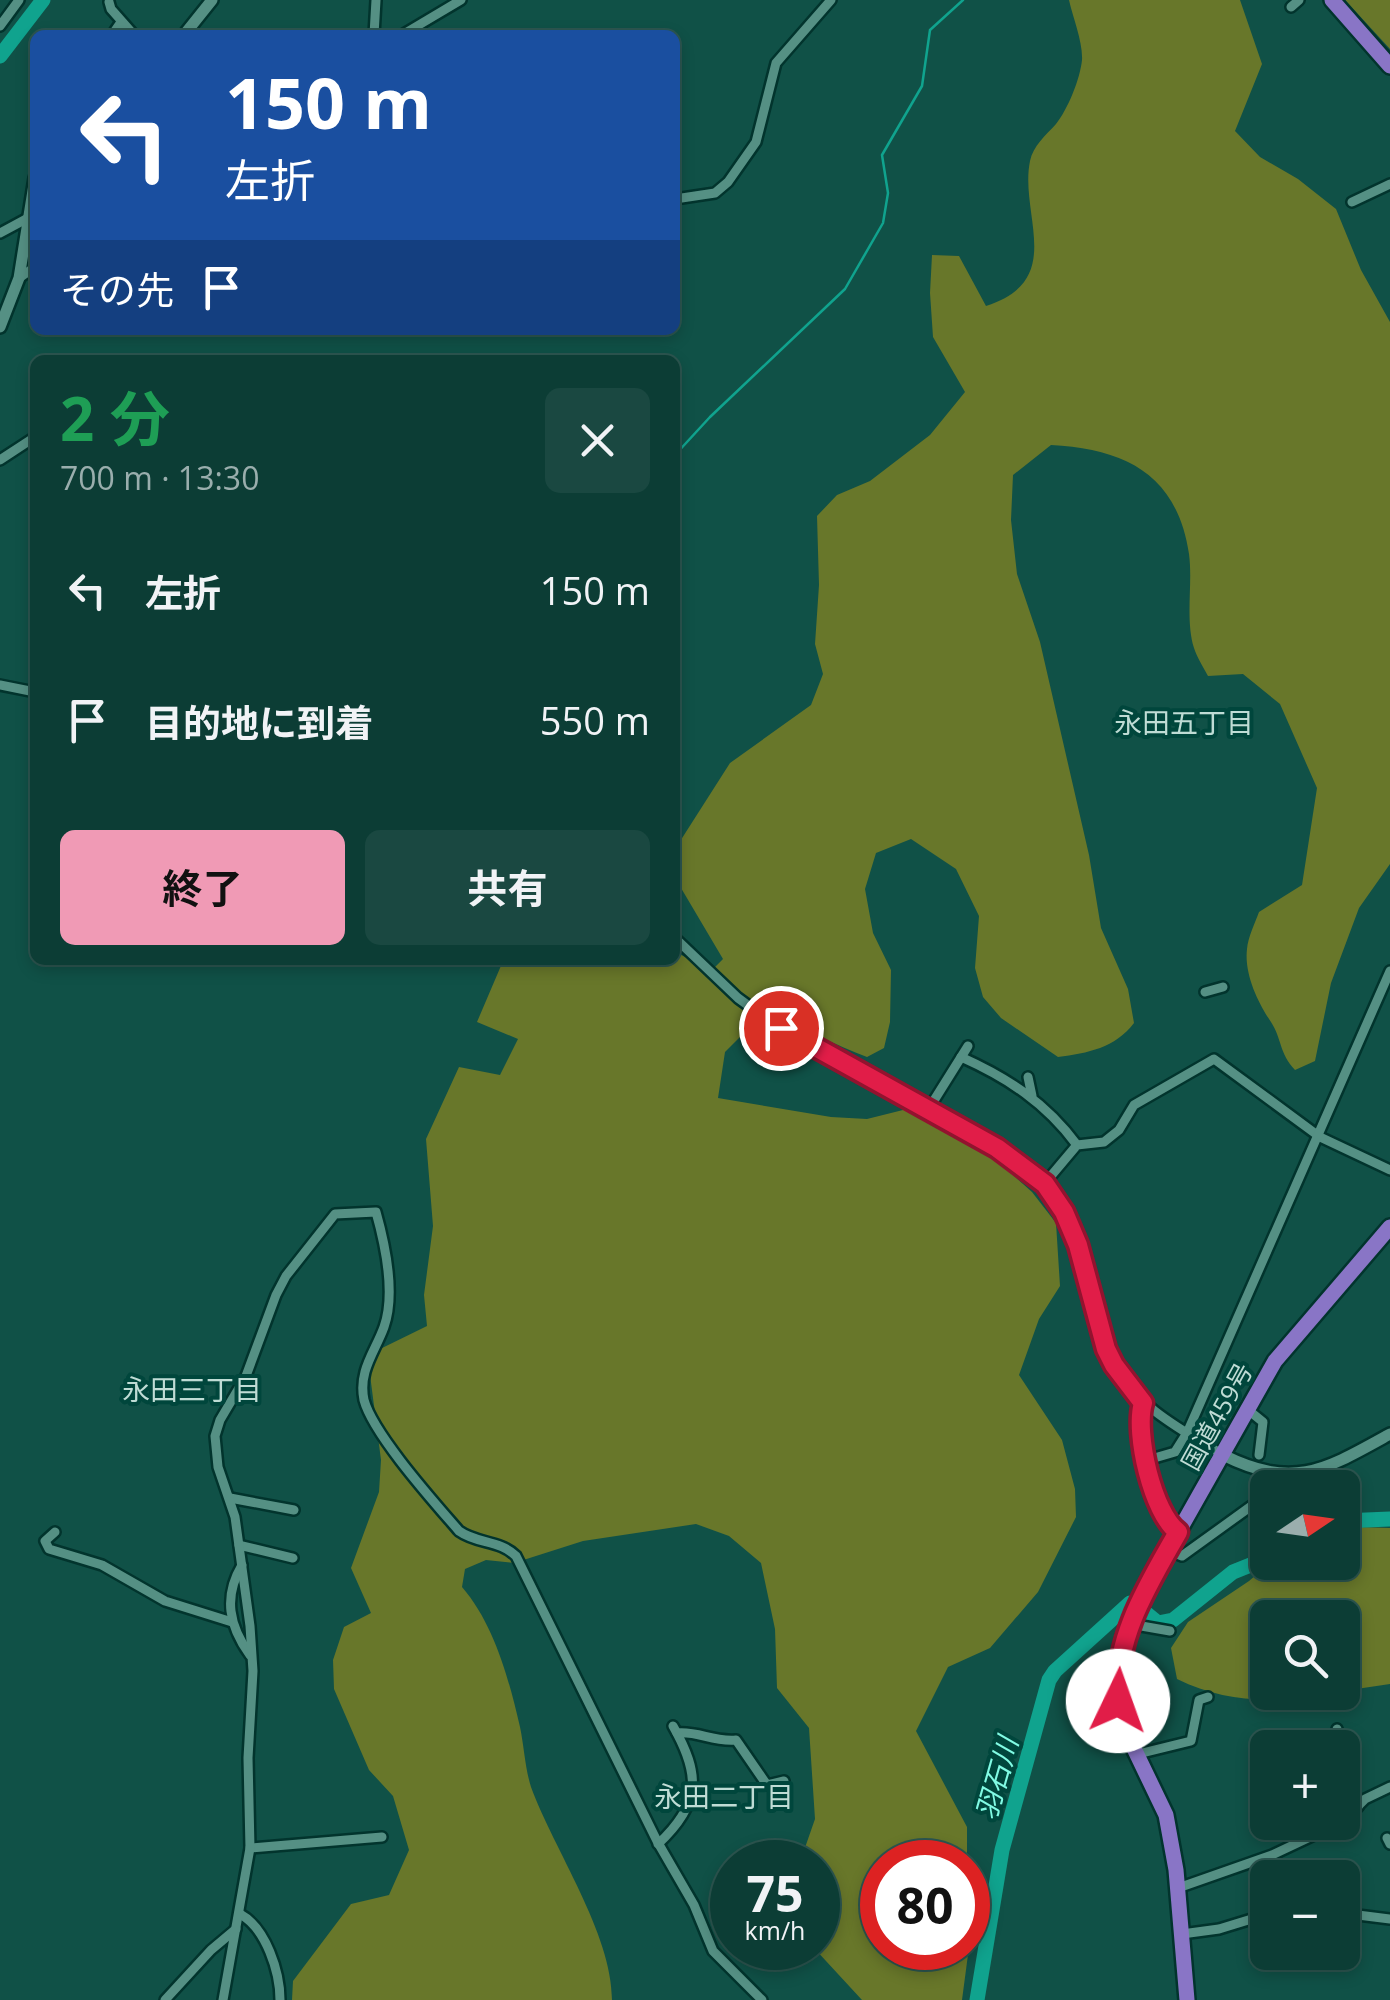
<!DOCTYPE html>
<html lang="ja">
<head>
<meta charset="utf-8">
<style>
	:root { --surface:#0c3d35; --page:#1a4841; --text:#f1f3f6; --muted:#9aaead; --line:#2c5650; --accent:#f09ab5 }
	body { margin:0; font-family:"Open Sans","Noto Sans JP",sans-serif; background:var(--page); color:var(--text); height:100vh; display:flex; flex-direction:column; font-size:38px; white-space:nowrap }
	* { box-sizing:border-box; margin:0 }
	p { font-size:32px; color:var(--muted) }
	.icon { flex:none; width:55px; height:55px; fill:none; stroke:currentColor; stroke-width:2; stroke-linecap:round; stroke-linejoin:round }
	.map { position:relative; flex:1; overflow:hidden }
	.panel { position:absolute; left:30px; top:355px; width:650px; height:610px; display:flex; flex-direction:column; background:var(--surface); border-radius:15px; box-shadow:0 5px 15px #0003,0 0 0 2px var(--line) }
	.panel>* { flex:none }
	.banner { position:absolute; left:30px; top:30px; width:650px; height:305px; border-radius:15px; box-shadow:0 5px 15px #0003,0 0 0 2px var(--line); background:#1a4fa0; color:#fff; overflow:hidden }
	.needle { width:65px; rotate:77deg }
	.controls { position:absolute; left:1250px; top:1470px; display:grid; gap:20px }
	.controls a { display:grid; place-items:center; width:110px; height:110px; border-radius:15px; background:var(--surface); box-shadow:0 5px 15px #0003,0 0 0 2px var(--line); font-size:50px }
	.speed { position:absolute; left:710px; top:1840px; display:flex; gap:20px; font-size:50px; font-weight:700; text-align:center }
	.speed>* { display:grid; place-content:center; width:130px; height:130px; border-radius:50%; background:var(--surface); box-shadow:0 5px 15px #0003,0 0 0 2px var(--line); line-height:1 }
	.speed small { font-size:25px; font-weight:400 }
	.speed .limit { border:15px solid #d22; background:#fff; color:#111 }
	.pin { position:absolute; display:grid; place-items:center; width:85px; height:85px; color:#fff; margin:-42px; border:5px solid #fff; border-radius:50%; box-shadow:0 2px 10px #0007 }
	.me { position:absolute; width:110px; margin:-55px; rotate:3deg; stroke-linejoin:round; filter:drop-shadow(0 0 8px #0008) }
	.turn { display:flex; align-items:center; gap:35px; height:210px; padding:0 30px; font-size:45px }
	.turn .icon { width:130px; height:130px; stroke-width:2.5 }
	.turn b { display:block; font-size:70px; line-height:85px }
	.then { display:flex; align-items:center; height:95px; padding:0 30px; background:#0003; gap:20px; font-size:38px }
	.round { display:grid; place-items:center; flex:none; width:105px; height:105px; border-radius:15px; background:var(--page) }
	.summary { display:flex; align-items:center; justify-content:space-between; height:170px; padding:0 30px }
	h1 { font-size:60px; font-weight:700; line-height:75px; color:#1e9e55 }
	.primary-button { display:flex; gap:20px; margin-top:auto; padding:20px 30px }
	.primary-button a { flex:1; height:115px; border-radius:15px; background:var(--accent); color:#111; font-size:40px; font-weight:700; line-height:115px; text-align:center }
	.primary-button a+a { background:var(--page); color:var(--text) }
	ul { padding:0; list-style:none }
	li { display:flex; align-items:center; gap:30px; height:130px; padding:0 30px }
	li div { flex:1 }
	li b { display:block; font-size:38px }
	li em { font-style:normal }
	.map>svg:first-child { display:block }
	.green { fill:#68772a }
	.lines { fill:none; stroke-linecap:round; stroke-linejoin:round }
	.stream { stroke:#10a38e; stroke-width:2.5 }
	.river { stroke:#10a38e; stroke-width:15 }
	.minor-casing { stroke:#02342d; stroke-width:14 }
	.tertiary-casing { stroke:#02342d; stroke-width:16 }
	.trunk-casing { stroke:#02342d; stroke-width:20 }
	.minor { stroke:#559084; stroke-width:9 }
	.tertiary { stroke:#559084; stroke-width:11 }
	.trunk { stroke:#8975c6; stroke-width:15 }
	.route-casing { stroke:#92132f; stroke-width:25 }
	.route { stroke:#e11d48; stroke-width:18 }
	.labels { text-anchor:middle; dominant-baseline:central; stroke-width:8; stroke-linejoin:round; paint-order:stroke }
	.street-label { font-size:25px; fill:#bfdcd5; stroke:#00463c }
	.neighbourhood-label { font-size:28px; fill:#bfdcd5; stroke:#00463c }
	.water-label { font-size:28px; font-style:italic; fill:#81fbe4; stroke:#00463c }
</style>
</head>
<body>
<div class="map">
<svg width="1390" height="2000" viewBox="0 0 1390 2000">
	<rect width="100%" height="100%" fill="#105147"/>
	<!-- green -->
	<g class="green">
		<path d="M1069,0H1240L1262,64L1235,131L1260,157L1298,179L1336,209L1361,270L1390,322V864L1359,908L1331,983L1315,1061L1295,1070C1279,1053 1282,1039 1271,1022C1258,1003 1244,974 1247,949C1248,937 1255,923 1259,912L1302,885L1317,788L1280,704L1243,674L1208,676C1203,667 1197,657 1194,648C1185,619 1193,584 1189,554C1177,474 1125,449 1051,445L1013,475L1011,520L1017,574L1040,642L1089,855L1101,928L1128,989L1134,1023C1115,1048 1088,1053 1058,1057L1001,1018L983,997L975,968L979,916L956,869L911,839L876,853L865,889L873,933L891,970L890,1022L884,1048L867,1057C830,1043 797,1024 759,1011L753,1024L725,1052L718,1098L831,1117L867,1119L903,1110H928L973,1139L1032,1192L1056,1223L1060,1286L1039,1319L1019,1375L1062,1440L1075,1489L1076,1517L1038,1592L990,1648L948,1667L916,1731L967,1827V1862H882V1948H968V1873L969,1947L962,2000H862L814,1948H818V1862H800L815,1819L809,1728L777,1688L775,1629L761,1563L729,1536L696,1524L583,1541L514,1563L486,1560L465,1569L462,1587C494,1624 509,1679 520,1727C524,1746 525,1768 531,1787C554,1850 612,1933 612,2000H292L293,1981L351,1904L389,1895L409,1850L393,1796L369,1770L334,1689L333,1660L344,1627L371,1613L351,1568L379,1492L381,1460L369,1367L378,1350L427,1326L424,1295L433,1226L426,1139L459,1067L500,1075L518,1039L477,1022L503,961L675,960V952L712,970L723,959L681,888L677,846L730,763L811,705L823,674L815,644L819,585L817,516L837,495L870,481L930,435L965,392L933,337L930,293L932,255L959,256L986,306C1067,280 1019,215 1030,161C1033,146 1046,135 1056,124C1068,109 1080,79 1082,60C1083,42 1073,18 1069,0Z"/>
		<path d="M1345,0H1390V49Z"/>
		<path d="M1358,1527L1390,1528V1684L1343,1691L1342,1618H1268V1692L1331,1693C1277,1703 1228,1704 1177,1679L1171,1648L1188,1622L1249,1581L1270,1563L1342,1562L1343,1529Z"/>
	</g>
	<g class="lines">
		<!-- stream -->
		<path class="stream" d="M675,455L710,417L845,289L883,223L888,193L882,155L922,86L930,30L963,0"/>
		<!-- river -->
		<g class="river">
			<path d="M0,56L43,0"/>
			<path d="M1342,1521L1390,1519"/>
			<path d="M1147,1614L1158,1623L1173,1620L1233,1572L1268,1558"/>
			<path d="M977,2000L1002,1850L1049,1680L1055,1671L1130,1603"/>
		</g>
		<defs>
			<g id="minor">
				<path d="M109,2L111,9L134,35"/>
				<path d="M1291,7L1299,0"/>
				<path d="M0,26L19,0"/>
				<path d="M112,35L121,22"/>
				<path d="M374,35L376,0"/>
				<path d="M402,35L461,0"/>
				<path d="M675,199L715,193L728,182L756,142L776,63L831,0"/>
				<path d="M1352,202L1390,184"/>
				<path d="M0,233L28,218"/>
				<path d="M19,278L35,267"/>
				<path d="M0,460L35,437"/>
				<path d="M0,685L35,692"/>
				<path d="M675,938L738,998L764,1017C824,1055 888,1088 950,1123C982,1140 1022,1158 1046,1185C1092,1235 1082,1308 1112,1363C1137,1407 1182,1430 1223,1455"/>
				<path d="M1205,992L1223,987"/>
				<path d="M961,1057C1008,1078 1046,1103 1077,1145"/>
				<path d="M1028,1077L1032,1096"/>
				<path d="M928,1110L968,1046"/>
				<path d="M1045,1183L1077,1145L1104,1142L1119,1130L1134,1105L1214,1059L1320,1137L1390,1170"/>
				<path d="M1143,1403C1130,1445 1154,1489 1171,1526L1179,1532"/>
				<path d="M1247,1409L1263,1422L1259,1455"/>
				<path d="M1144,1461L1175,1452L1187,1433L1390,971"/>
				<path d="M1277,1488L1284,1482L1285,1474"/>
				<path d="M230,1498L294,1510"/>
				<path d="M55,1532L45,1541L49,1549L102,1565L165,1601L232,1622"/>
				<path d="M239,1545L293,1558"/>
				<path d="M1168,1550L1182,1556L1268,1494"/>
				<path d="M242,1565C223,1597 229,1626 250,1655"/>
				<path d="M1130,1624L1170,1631"/>
				<path d="M1337,1729L1342,1748"/>
				<path d="M677,1733C699,1731 712,1742 736,1740L767,1785L784,1781"/>
				<path d="M1342,1750L1358,1807"/>
				<path d="M1138,1754L1191,1741L1199,1700L1208,1697"/>
				<path d="M1342,1822L1365,1799L1390,1787"/>
				<path d="M1387,1838L1390,1844"/>
				<path d="M658,1844C701,1804 701,1775 673,1726"/>
				<path d="M250,1848L382,1837"/>
				<path d="M1178,1888L1272,1855L1342,1822"/>
				<path d="M1342,1913L1390,1919"/>
				<path d="M240,1914C266,1928 280,1972 280,2000"/>
				<path d="M1182,1934L1219,1929L1268,1914"/>
				<path d="M165,2000L211,1950L236,1929"/>
				<path d="M223,2000L250,1848L248,1758L253,1671L250,1626L235,1517L218,1467L215,1436L220,1420L246,1376L276,1295L286,1276L335,1214L376,1212C385,1244 396,1293 384,1327C375,1352 358,1371 364,1400C373,1434 434,1502 459,1531C477,1544 500,1540 516,1556L657,1841L694,1905L713,1951L762,2000"/>
			</g>
			<g id="tertiary">
				<path d="M184,35L212,0"/>
				<path d="M0,327L19,278L35,178"/>
				<path d="M1223,1455C1294,1490 1325,1470 1390,1434"/>
			</g>
			<g id="trunk">
				<path d="M1332,0L1390,66"/>
				<path d="M1187,2000L1176,1870L1166,1815L1129,1738L1118,1701L1117,1673L1124,1637L1162,1561L1275,1361L1390,1227"/>
			</g>
		</defs>
		<!-- minor casing -->
		<use href="#minor" class="minor-casing"/>
		<!-- tertiary casing -->
		<use href="#tertiary" class="tertiary-casing"/>
		<!-- trunk casing -->
		<use href="#trunk" class="trunk-casing"/>
		<!-- minor -->
		<use href="#minor" class="minor"/>
		<!-- tertiary -->
		<use href="#tertiary" class="tertiary"/>
		<!-- trunk -->
		<use href="#trunk" class="trunk"/>
	</g>
	<g class="lines">
		<defs>
			<path id="route" d="M781,1028L997,1148L1045,1184L1064,1212L1078,1245L1106,1349L1114,1365L1143,1403C1134,1433 1153,1514 1178,1532C1148,1585 1114,1638 1118,1701"/>
		</defs>
		<!-- route casing -->
		<use href="#route" class="route-casing"/>
		<!-- route -->
		<use href="#route" class="route"/>
	</g>
	<g class="labels">
		<!-- street labels -->
		<g class="street-label">
			<text transform="translate(1216 1416) rotate(-61)">国道459号</text>
		</g>
		<!-- neighbourhood labels -->
		<g class="neighbourhood-label">
			<text x="1184" y="722">永田五丁目</text>
			<text x="192" y="1389">永田三丁目</text>
			<text x="724" y="1796">永田二丁目</text>
		</g>
		<!-- water labels -->
		<g class="water-label">
			<text transform="translate(996 1778) rotate(-74)">羽石川</text>
		</g>
	</g>
</svg>
<div class="controls">
<a><svg class="needle" viewBox="-14 -14 28 28"><path d="M0-13l5 13h-10z" fill="#e53935"/><path d="M0 13l5-13h-10z" fill="#9aaead"/></svg></a>
<a><svg class="icon" aria-label="search" viewBox="0 0 24 24"><circle cx="10" cy="10" r="6"/><path d="M15 15l6 6"/></svg></a>
<a>+</a>
<a>−</a>
</div>
<div class="speed"><div>75<small>km/h</small></div><div class="limit">80</div></div>
<div class="pin" style="left:781px;top:1028px;background:#d93025"><svg class="icon" aria-label="arrive" viewBox="0 0 24 24"><path d="M6 21V4h12l-3 4 3 4H6"/></svg></div>
<svg class="me" style="left:1118px;top:1701px" viewBox="-20 -20 40 40"><circle r="19" fill="#fff"/><path d="M0-13L10 11 0 6-10 11z" fill="#e11d48"/></svg>
<div class="banner">
<div class="turn"><svg class="icon" aria-label="left" viewBox="0 0 24 24"><path d="M17 20v-9H6M10 6l-5 5 5 5"/></svg><div><b>150 m</b>左折</div></div>
<div class="then">その先<svg class="icon" aria-label="arrive" viewBox="0 0 24 24"><path d="M6 21V4h12l-3 4 3 4H6"/></svg></div>
</div>
<section class="panel">
<div class="summary"><div><h1>2 分</h1><p>700 m · 13:30</p></div><a class="round"><svg class="icon" aria-label="close" viewBox="0 0 24 24"><path d="M6 6l12 12M18 6L6 18"/></svg></a></div>
<ul>
<li><svg class="icon" aria-label="left" viewBox="0 0 24 24"><path d="M17 20v-9H6M10 6l-5 5 5 5"/></svg><div><b>左折</b></div><em>150 m</em></li>
<li><svg class="icon" aria-label="arrive" viewBox="0 0 24 24"><path d="M6 21V4h12l-3 4 3 4H6"/></svg><div><b>目的地に到着</b></div><em>550 m</em></li>
</ul>
<div class="primary-button"><a>終了</a><a>共有</a></div>
</section>
</div>
</body>
</html>
